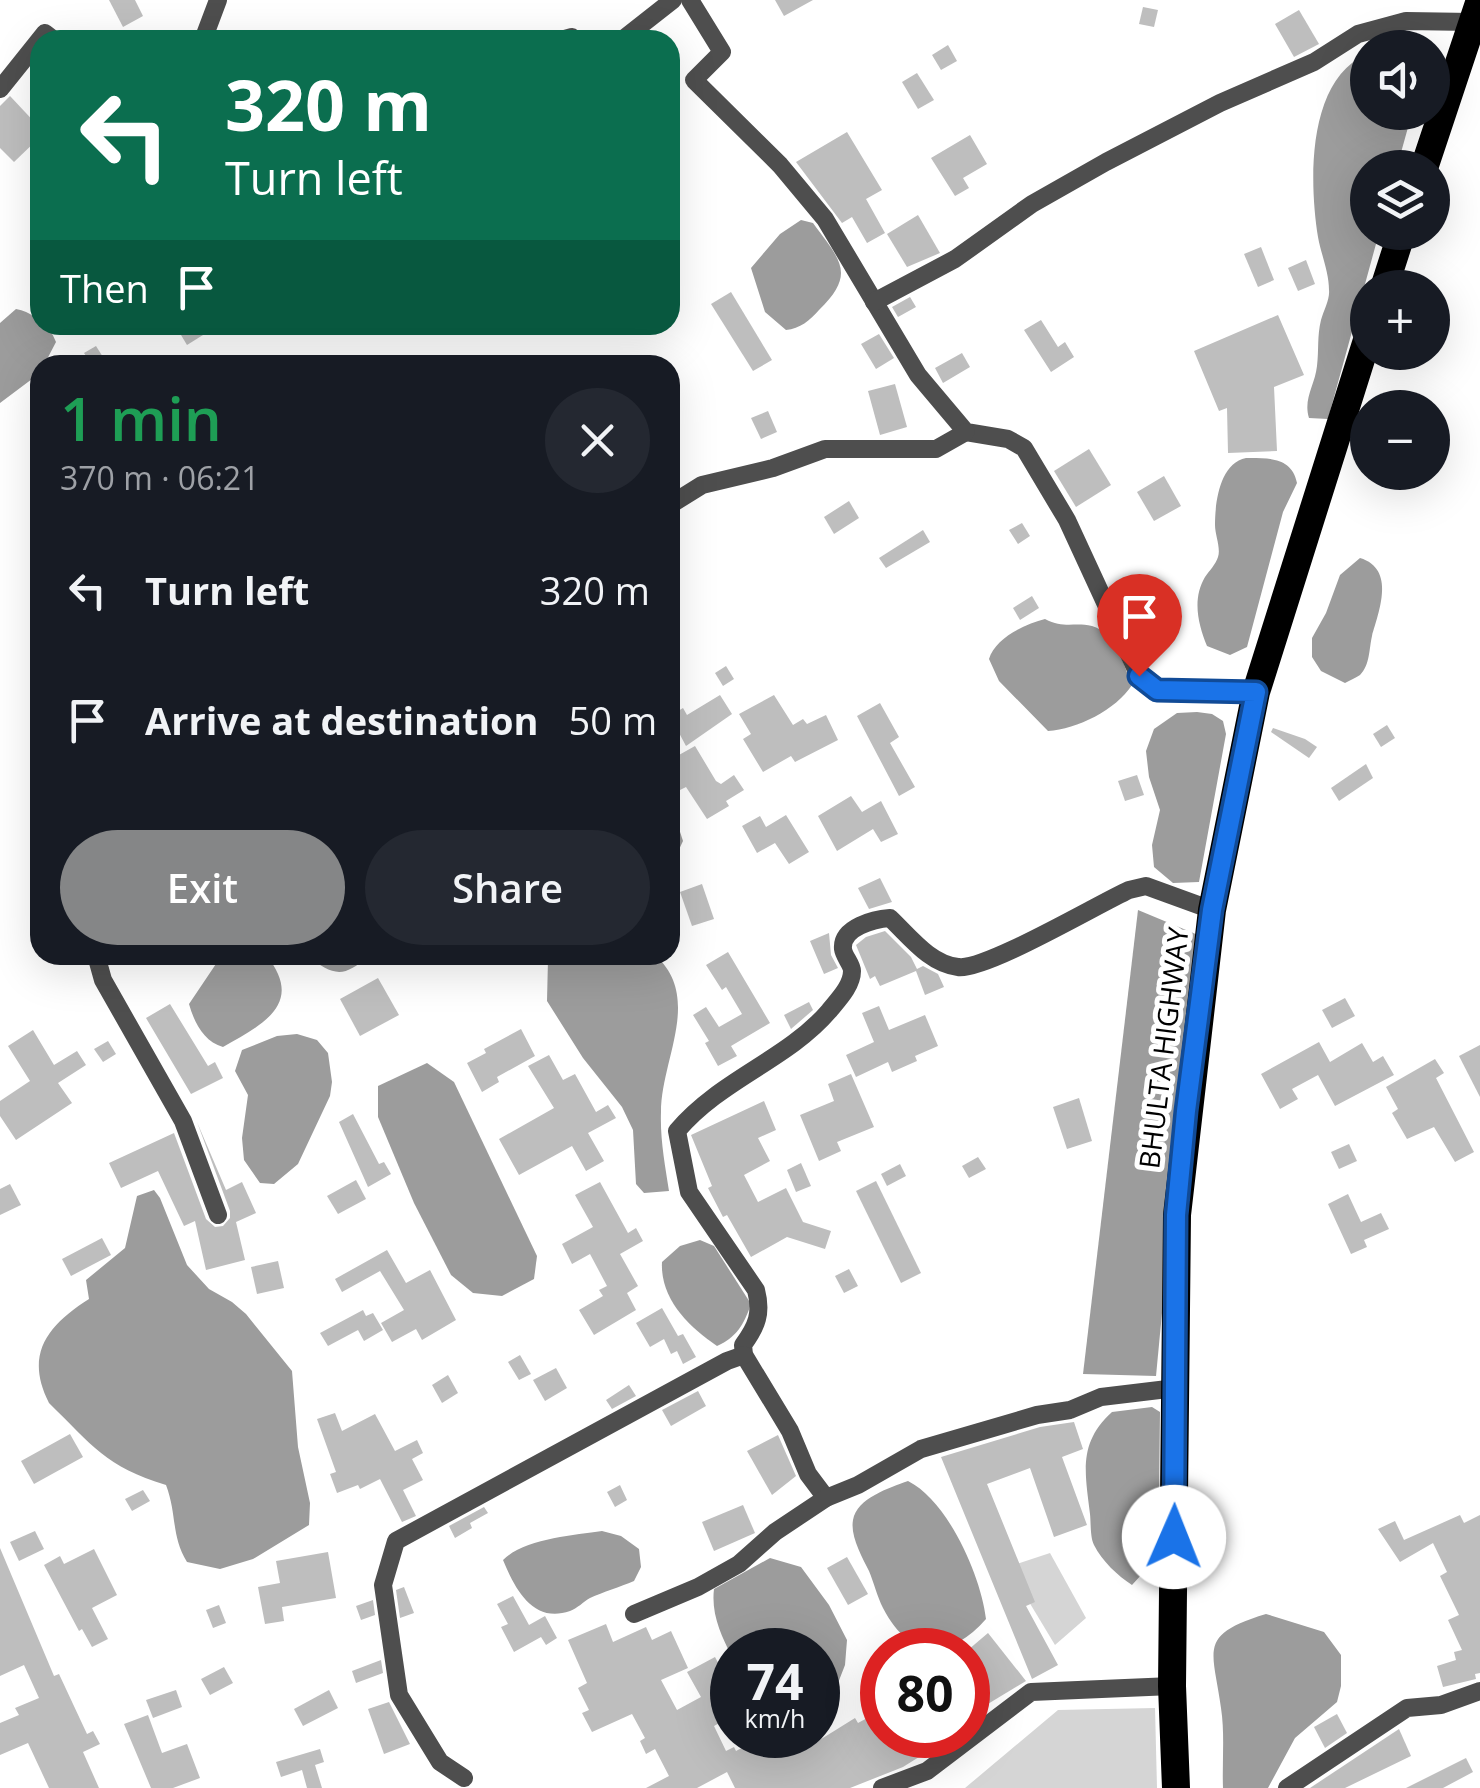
<!DOCTYPE html>
<html lang="en">
<head>
<meta charset="utf-8">
<style>
	:root { --surface:#171b24; --page:#242831; --text:#f1f3f6; --muted:#9ea1a6; --accent:#858687 }
	body { margin:0; font-family:"Open Sans",sans-serif; background:var(--page); color:var(--text); height:100vh; display:flex; flex-direction:column; font-size:38px; white-space:nowrap }
	* { box-sizing:border-box; margin:0 }
	p { font-size:32px; color:var(--muted) }
	.icon { flex:none; width:55px; height:55px; fill:none; stroke:currentColor; stroke-width:2; stroke-linecap:round; stroke-linejoin:round }
	.map { position:relative; flex:1; overflow:hidden }
	.drawer { position:absolute; left:30px; top:355px; width:650px; height:610px; display:flex; flex-direction:column; background:var(--surface); border-radius:30px; box-shadow:0 10px 40px #0002 }
	.drawer>* { flex:none }
	.hud { position:absolute; left:30px; top:30px; width:650px; height:305px; border-radius:30px; box-shadow:0 10px 40px #0002; background:#0b6e4f; color:#fff; overflow:hidden }
	.tools { position:absolute; left:1350px; top:30px; display:grid; gap:20px }
	.tools a { display:grid; place-items:center; width:100px; height:100px; border-radius:50%; background:var(--surface); box-shadow:0 10px 40px #0002; font-size:50px }
	.speed { position:absolute; left:710px; top:1628px; display:flex; gap:20px; font-size:50px; font-weight:700; text-align:center }
	.speed>* { display:grid; place-content:center; width:130px; height:130px; border-radius:50%; background:var(--surface); box-shadow:0 10px 40px #0002; line-height:1 }
	.speed small { font-size:25px; font-weight:400 }
	.speed .limit { border:15px solid #d22; background:#fff; color:#111 }
	.pin { position:absolute; display:grid; place-items:center; width:85px; height:85px; color:#fff; margin:-102px -42px; border-radius:50% 50% 50% 0; rotate:-45deg; box-shadow:0 0 10px #0007 }
	.pin .icon { rotate:45deg }
	.me { position:absolute; width:110px; margin:-55px; rotate:1deg; stroke-linejoin:round; filter:drop-shadow(0 0 8px #0008) }
	.turn { display:flex; align-items:center; gap:35px; height:210px; padding:0 30px; font-size:45px }
	.turn .icon { width:130px; height:130px; stroke-width:2.5 }
	.turn b { display:block; font-size:70px; line-height:85px }
	.then { display:flex; align-items:center; height:95px; padding:0 30px; background:#0003; gap:20px; font-size:38px }
	.round { display:grid; place-items:center; flex:none; width:105px; height:105px; border-radius:52px; background:var(--page) }
	.summary { display:flex; align-items:center; justify-content:space-between; height:170px; padding:0 30px }
	h1 { font-size:60px; font-weight:600; line-height:75px; color:#1e9e55 }
	.button { display:flex; gap:20px; margin-top:auto; padding:20px 30px }
	.button a { flex:1; height:115px; border-radius:60px; background:var(--accent); color:#fff; font-size:40px; font-weight:600; line-height:115px; text-align:center }
	.button a+a { background:var(--page); color:var(--text) }
	ul { padding:0; list-style:none }
	li { display:flex; align-items:center; gap:30px; height:130px; padding:0 30px }
	li div { flex:1 }
	li b { display:block; font-size:38px }
	li em { font-style:normal }
	.map>svg:first-child { display:block }
	.green { fill:#d5d5d5 }
	.water { fill:#9c9c9c }
	.building { fill:#bebebe }
	.lines { fill:none; stroke-linecap:round; stroke-linejoin:round }
	.minor { stroke:#4e4e4e; stroke-width:18 }
	.trunk { stroke:#000; stroke-width:28 }
	.route-casing { stroke:#114b97; stroke-width:25 }
	.route { stroke:#1a73e8; stroke-width:18 }
	.labels { text-anchor:middle; dominant-baseline:central; stroke-width:10; stroke-linejoin:round; paint-order:stroke }
	.street-label { font-size:28px; fill:#000; stroke:#fff }
</style>
</head>
<body>
<div class="map">
<svg width="1480" height="1788" viewBox="0 0 1480 1788">
	<rect width="100%" height="100%" fill="#fff"/>
	<!-- green -->
	<g class="green">
		<path d="M1050,1553L1086,1618L1055,1645L1008,1567Z"/>
		<path d="M1155,1708L1157,1788H965L1058,1710Z"/>
	</g>
	<!-- water -->
	<g class="water">
		<path d="M1367,54L1368,112L1412,113L1397,167L1368,168V232L1379,233L1328,419L1309,418C1303,399 1315,385 1317,366C1319,350 1317,336 1321,320C1324,310 1330,299 1329,290C1329,272 1321,254 1318,237C1309,181 1307,80 1367,54Z"/>
		<path d="M801,220L813,223C841,261 856,274 819,310C810,320 800,329 786,330L765,312L751,268L780,234Z"/>
		<path d="M16,309C31,311 39,322 50,329L56,342L44,365H40V373L0,403V323Z"/>
		<path d="M1246,458C1268,458 1292,457 1297,483L1283,512L1247,647L1230,655L1207,646C1198,624 1192,599 1205,577C1209,571 1216,564 1218,557C1221,548 1215,535 1215,525C1215,502 1220,463 1246,458Z"/>
		<path d="M1360,558C1396,569 1379,611 1372,636C1369,649 1370,665 1360,675C1356,678 1350,680 1345,683L1321,671L1312,657V638L1326,613L1340,575Z"/>
		<path d="M1045,619C1064,629 1074,622 1092,626C1115,632 1124,666 1132,685C1116,710 1077,729 1048,731L999,681L989,659C995,638 1025,624 1045,619Z"/>
		<path d="M1197,712L1212,714L1223,721L1226,734L1199,882L1173,883L1154,867L1152,845L1160,810L1149,777L1146,751L1154,729L1177,713Z"/>
		<path d="M670,801L683,841L674,860L670,859Z"/>
		<path d="M1138,910L1198,935L1156,1376L1083,1374Z"/>
		<path d="M222,955H266C305,1003 264,1024 223,1047C204,1042 194,1022 189,1004Z"/>
		<path d="M305,955H370C342,979 335,976 305,955Z"/>
		<path d="M555,955H655C703,998 661,1059 661,1112C660,1139 665,1165 669,1191L644,1193L636,1184L633,1130L622,1107L583,1058L547,1001L548,959Z"/>
		<path d="M297,1034L317,1040L328,1053L332,1082L330,1096L298,1164L274,1184L260,1183L244,1160L242,1138L248,1095L235,1071L242,1050L277,1036Z"/>
		<path d="M427,1063L454,1082L537,1256L534,1279L502,1296L473,1293L451,1275L414,1203L378,1117V1086Z"/>
		<path d="M154,1190L160,1198L187,1265L209,1289L232,1302L246,1314L292,1371L298,1447L310,1503L309,1525L253,1559L220,1569L187,1562C171,1536 177,1514 166,1485C106,1467 92,1445 49,1403C24,1354 48,1325 89,1299L86,1280L125,1248L137,1196Z"/>
		<path d="M700,1240L714,1246L751,1304C744,1324 737,1337 717,1346C689,1327 660,1299 662,1262L680,1246Z"/>
		<path d="M1152,1407L1160,1412L1159,1503L1165,1531L1162,1552L1132,1585C1118,1576 1102,1561 1094,1545C1090,1537 1091,1523 1090,1514C1085,1472 1078,1443 1112,1412Z"/>
		<path d="M908,1481C948,1501 981,1576 986,1619C949,1661 910,1660 883,1608C877,1596 874,1583 869,1571C862,1557 850,1536 853,1520C857,1498 889,1488 908,1481Z"/>
		<path d="M602,1531L621,1536L639,1549L641,1567L634,1581C620,1587 603,1592 590,1598C583,1602 578,1608 570,1611C533,1624 515,1589 503,1560C524,1539 573,1535 602,1531Z"/>
		<path d="M770,1558L801,1567L829,1605L847,1640L845,1665L838,1683L818,1710V1650H732V1657C721,1635 711,1614 714,1589Z"/>
		<path d="M1266,1614L1324,1632L1341,1655V1686L1337,1702L1295,1738L1268,1788H1223C1222,1762 1225,1734 1221,1708C1213,1649 1197,1635 1266,1614Z"/>
	</g>
	<!-- building -->
	<g class="building">
		<path d="M109,0H135L143,16L123,27Z"/>
		<path d="M775,0H813L784,16Z"/>
		<path d="M1143,7L1158,10L1154,27L1139,24Z"/>
		<path d="M1299,10L1319,44L1294,57L1275,24Z"/>
		<path d="M948,45L957,61L941,70L932,55Z"/>
		<path d="M917,73L934,100L918,109L902,82Z"/>
		<path d="M10,96L40,128V137L14,162L0,148V106Z"/>
		<path d="M847,132L882,190L866,199L885,233L867,243L852,217L842,223L796,162Z"/>
		<path d="M970,135L987,164L963,178L969,188L955,196L931,158Z"/>
		<path d="M918,215L940,253L907,267L887,234Z"/>
		<path d="M1261,247L1274,280L1258,287L1244,254Z"/>
		<path d="M1306,260L1315,284L1298,291L1288,268Z"/>
		<path d="M731,292L772,360L753,371L711,304Z"/>
		<path d="M910,297L916,307L898,317L892,307Z"/>
		<path d="M1278,315L1304,375L1274,387L1277,451L1228,453L1227,408L1219,411L1194,351Z"/>
		<path d="M1041,320L1058,347L1065,342L1074,357L1051,372L1024,330Z"/>
		<path d="M175,325H219L187,345Z"/>
		<path d="M879,334L894,358L876,369L861,344Z"/>
		<path d="M96,346L108,365H92L84,353Z"/>
		<path d="M962,353L970,367L943,383L935,368Z"/>
		<path d="M895,384L907,427L880,435L868,391Z"/>
		<path d="M768,411L777,432L761,439L751,418Z"/>
		<path d="M1089,449L1111,485L1076,507L1054,471Z"/>
		<path d="M1164,476L1181,506L1154,521L1137,492Z"/>
		<path d="M849,501L859,518L834,534L824,517Z"/>
		<path d="M1022,523L1030,536L1018,544L1009,530Z"/>
		<path d="M923,530L930,542L886,568L879,558Z"/>
		<path d="M1032,596L1039,608L1020,620L1013,608Z"/>
		<path d="M726,666L734,679L723,686L715,673Z"/>
		<path d="M720,695L732,714L686,746L670,716L683,708L687,715Z"/>
		<path d="M774,695L793,725L803,719L807,724L826,715L838,740L795,762L791,756L763,772L743,739L751,734L739,714Z"/>
		<path d="M880,703L899,737L890,743L915,787L899,796L857,716Z"/>
		<path d="M1387,725L1395,738L1381,747L1373,734Z"/>
		<path d="M1273,728L1305,739L1317,747L1309,758L1271,732Z"/>
		<path d="M695,746L716,781L721,784L734,775L744,790L726,801L729,806L707,819L686,787L680,790L670,773V760Z"/>
		<path d="M1366,764L1373,778L1339,801L1331,788Z"/>
		<path d="M1137,775L1144,795L1125,801L1118,781Z"/>
		<path d="M851,796L862,812L881,801L898,834L881,842L873,829L837,851L818,816Z"/>
		<path d="M786,815L809,852L789,864L775,843L757,853L742,826L760,816L766,827Z"/>
		<path d="M880,878L892,902L869,909L858,888Z"/>
		<path d="M702,884L714,919L692,926L680,892Z"/>
		<path d="M885,931L911,957L917,969L923,966L938,974L944,987L925,995L916,971L880,986L875,976L870,979L856,945L866,937Z"/>
		<path d="M829,933L831,955L838,968L824,974L810,941Z"/>
		<path d="M728,952L770,1023L731,1046L737,1056L718,1066L705,1043L709,1041L693,1015L706,1007L719,1027L742,1014L726,987L722,990L706,965Z"/>
		<path d="M378,978L399,1015L360,1036L340,999Z"/>
		<path d="M1345,998L1355,1016L1332,1028L1322,1010Z"/>
		<path d="M809,1002L813,1010L791,1029L784,1015Z"/>
		<path d="M170,1004L208,1066L215,1062L223,1078L191,1094L146,1018Z"/>
		<path d="M879,1006L889,1030L925,1015L938,1046L915,1056L917,1061L892,1072L888,1062L856,1077L846,1055L874,1042L862,1013Z"/>
		<path d="M521,1029L535,1056L497,1077L499,1082L482,1092L467,1063L486,1053L484,1049Z"/>
		<path d="M33,1030L54,1065L77,1051L86,1065L58,1083L72,1103L16,1140L0,1116V1101L30,1081L8,1046Z"/>
		<path d="M108,1041L116,1054L103,1062L94,1049Z"/>
		<path d="M1319,1042L1330,1062L1362,1043L1373,1062L1383,1056L1394,1075L1335,1106L1318,1075L1292,1089L1298,1099L1280,1109L1261,1074Z"/>
		<path d="M1480,1045V1097L1459,1056Z"/>
		<path d="M549,1055L563,1080L575,1074L596,1112L608,1105L616,1118L588,1133L604,1161L586,1171L572,1146L519,1175L499,1139L554,1108L528,1066Z"/>
		<path d="M1435,1059L1444,1073L1436,1078L1474,1152L1455,1162L1434,1127L1407,1139L1392,1113L1398,1109L1386,1087Z"/>
		<path d="M851,1074L874,1127L837,1142L841,1151L819,1161L800,1115L834,1101L828,1084Z"/>
		<path d="M1079,1098L1092,1141L1067,1149L1053,1107Z"/>
		<path d="M764,1101L776,1130L758,1138L770,1161L744,1175L758,1202L786,1188L803,1222L831,1231L825,1249L787,1237L751,1257L727,1215L723,1217L708,1188L712,1186L691,1135Z"/>
		<path d="M353,1114L379,1164L384,1162L391,1174L368,1187L339,1122Z"/>
		<path d="M197,1122L226,1190L242,1182L256,1213L236,1222L245,1260L206,1270L195,1221L184,1226L158,1171L121,1188L109,1163L174,1133L206,1219L215,1227L223,1226L230,1218V1211Z"/>
		<path d="M1349,1144L1357,1161L1339,1169L1331,1152Z"/>
		<path d="M978,1157L986,1169L969,1178L962,1166Z"/>
		<path d="M801,1163L811,1186L796,1192L787,1170Z"/>
		<path d="M900,1164L906,1176L887,1186L881,1174Z"/>
		<path d="M356,1180L366,1199L338,1214L327,1196Z"/>
		<path d="M876,1181L921,1273L901,1283L856,1191Z"/>
		<path d="M600,1182L628,1233L636,1228L643,1241L620,1254L638,1286L627,1293L636,1310L594,1335L579,1310L603,1296L599,1290L607,1286L590,1254L572,1264L562,1244L593,1227L575,1195Z"/>
		<path d="M10,1184L21,1205L0,1215V1189Z"/>
		<path d="M1348,1194L1361,1222L1381,1213L1389,1229L1364,1240L1367,1247L1351,1254L1328,1204Z"/>
		<path d="M102,1238L111,1255L71,1276L62,1259Z"/>
		<path d="M387,1250L406,1283L430,1270L456,1320L422,1340L416,1329L392,1342L381,1323L404,1310L380,1271L342,1292L335,1279Z"/>
		<path d="M278,1261L284,1288L257,1294L251,1267Z"/>
		<path d="M849,1269L858,1286L844,1293L835,1276Z"/>
		<path d="M662,1308L678,1336L683,1334L696,1357L683,1364L677,1351L671,1354L664,1339L650,1347L636,1323Z"/>
		<path d="M363,1310L366,1316L373,1313L383,1330L364,1341L358,1330L328,1346L320,1333Z"/>
		<path d="M520,1355L531,1374L519,1380L508,1362Z"/>
		<path d="M556,1368L567,1388L545,1401L533,1380Z"/>
		<path d="M448,1375L458,1393L442,1403L432,1385Z"/>
		<path d="M629,1385L636,1396L612,1409L606,1400Z"/>
		<path d="M698,1391L706,1406L671,1426L662,1410Z"/>
		<path d="M335,1413L342,1431L375,1414L395,1451L417,1440L423,1453L412,1459L423,1480L403,1490L416,1516L402,1522L380,1479L360,1489L358,1485L337,1493L330,1474L336,1472L317,1419Z"/>
		<path d="M1074,1422L1083,1449L1062,1457L1087,1525L1054,1537L1030,1468L987,1484L1035,1602L1026,1606L1058,1665L1032,1679L941,1457L1040,1427Z"/>
		<path d="M70,1434L83,1457L34,1484L21,1461Z"/>
		<path d="M778,1435L796,1476L772,1495L747,1451Z"/>
		<path d="M620,1485L627,1500L615,1507L607,1492Z"/>
		<path d="M143,1490L150,1501L132,1511L125,1499Z"/>
		<path d="M743,1505L755,1533L714,1551L702,1522Z"/>
		<path d="M484,1507L488,1513L470,1523L472,1528L455,1538L449,1526Z"/>
		<path d="M1460,1515L1464,1523L1480,1515V1673L1475,1674L1476,1679L1443,1687L1437,1666L1456,1660L1454,1652L1462,1650L1448,1620L1459,1615L1440,1576L1447,1572L1433,1543L1400,1562L1378,1529L1395,1521L1404,1540Z"/>
		<path d="M35,1531L44,1549L19,1561L10,1542Z"/>
		<path d="M0,1548L54,1676L59,1674L87,1734L93,1731L100,1744L83,1752L99,1788H49L28,1743L0,1755V1723L19,1715L15,1708L39,1698L24,1665L0,1676Z"/>
		<path d="M94,1549L117,1595L92,1608L108,1639L92,1647L82,1629L79,1631L44,1565L60,1556L64,1564Z"/>
		<path d="M328,1552L336,1598L282,1607L284,1621L265,1624L258,1587L280,1583L276,1561Z"/>
		<path d="M847,1557L868,1594L848,1605L827,1568Z"/>
		<path d="M404,1587L414,1613L400,1618L396,1590Z"/>
		<path d="M513,1596L529,1625L545,1616L557,1638L546,1645L541,1637L514,1652L501,1627L508,1624L497,1604Z"/>
		<path d="M373,1600L375,1615L361,1620L356,1606Z"/>
		<path d="M219,1605L226,1623L213,1628L206,1610Z"/>
		<path d="M606,1624L613,1642L646,1627L652,1640L671,1631L688,1668L661,1680L677,1710L701,1697L687,1672L715,1657L724,1674L732,1670V1716L714,1726L726,1751L734,1747L736,1751L766,1735L777,1757L798,1746L802,1751L855,1718L858,1723L882,1710V1735H954L903,1767L850,1788H735L727,1772L697,1788H646L669,1776L655,1749L646,1754L640,1741L645,1738L632,1714L592,1732L582,1713L589,1710L578,1688L587,1683L568,1640Z"/>
		<path d="M988,1633L1026,1681L968,1716V1650Z"/>
		<path d="M381,1660L383,1673L356,1683L352,1671Z"/>
		<path d="M224,1667L233,1683L210,1695L201,1679Z"/>
		<path d="M176,1690L182,1707L153,1718L146,1700Z"/>
		<path d="M329,1690L338,1708L303,1726L294,1709Z"/>
		<path d="M389,1702L410,1744L384,1754L368,1709Z"/>
		<path d="M1337,1714L1347,1733L1325,1748L1314,1727Z"/>
		<path d="M148,1715L162,1753L187,1744L200,1778L173,1788H151L124,1724Z"/>
		<path d="M1399,1729L1411,1756L1345,1788H1310Z"/>
		<path d="M320,1749L324,1762L315,1765L322,1788H307L302,1770L281,1777L276,1762Z"/>
		<path d="M1466,1758L1473,1772L1443,1788H1406Z"/>
	</g>
	<g class="lines">
		<!-- minor -->
		<g class="minor">
			<path d="M690,0L722,52L694,80L780,165L825,219L918,375L966,432L1008,439L1024,448L1067,520L1139,676L1157,691L1256,692"/>
			<path d="M203,40L218,0"/>
			<path d="M561,40L572,37L575,40"/>
			<path d="M622,40L673,0"/>
			<path d="M0,89L45,33L54,40"/>
			<path d="M874,302L955,259L1032,204L1106,162L1220,103L1314,62L1358,34L1406,21L1472,22"/>
			<path d="M670,505L702,485L773,468L825,449H936L966,432"/>
			<path d="M96,955L103,980L183,1121L218,1215"/>
			<path d="M826,1498L808,1474L790,1431L744,1355L743,1345C757,1326 762,1313 756,1290L689,1192L677,1131C721,1079 787,1060 829,1011C838,1000 852,986 852,971C852,964 844,957 843,949C841,927 875,919 890,918C910,937 930,964 958,967C985,971 1098,904 1129,890L1146,886L1212,910"/>
			<path d="M634,1614L698,1587L739,1564L775,1532L826,1498L858,1485L921,1449L1037,1415L1070,1410L1101,1397L1176,1388"/>
			<path d="M464,1778L440,1762L399,1695L383,1585L396,1541L727,1361L744,1355"/>
			<path d="M882,1788L927,1771L1031,1692L1172,1686"/>
			<path d="M1287,1788L1407,1708L1441,1705L1480,1691"/>
		</g>
		<!-- trunk -->
		<g class="trunk">
			<path d="M1424,168L1480,0"/>
			<path d="M1384,288L1402,232"/>
			<path d="M1176,1788L1172,1686L1177,1215L1212,910L1256,692L1368,337"/>
		</g>
	</g>
	<g class="lines">
		<defs>
			<path id="route" d="M1139,676L1157,690L1256,692L1212,910L1186,1111L1176,1215L1174,1537"/>
		</defs>
		<!-- route casing -->
		<use href="#route" class="route-casing"/>
		<!-- route -->
		<use href="#route" class="route"/>
	</g>
	<g class="labels">
		<!-- street labels -->
		<g class="street-label">
			<text transform="translate(1163 1048) rotate(-83)">BHULTA HIGHWAY</text>
		</g>
	</g>
</svg>
<div class="tools">
<a><svg class="icon" aria-label="sound" viewBox="0 0 24 24"><path d="M4 9h4l5-4v14l-5-4H4zM17 9q2 3 0 6"/></svg></a>
<a><svg class="icon" aria-label="layers" viewBox="0 0 24 24"><path d="M12 4l9 5-9 5-9-5zM3 14l9 5 9-5"/></svg></a>
<a>+</a>
<a>−</a>
</div>
<div class="speed"><div>74<small>km/h</small></div><div class="limit">80</div></div>
<div class="pin" style="left:1139px;top:676px;background:#d93025"><svg class="icon" aria-label="arrive" viewBox="0 0 24 24"><path d="M6 21V4h12l-3 4 3 4H6"/></svg></div>
<svg class="me" style="left:1174px;top:1537px" viewBox="-20 -20 40 40"><circle r="19" fill="#fff"/><path d="M0-13L10 11 0 6-10 11z" fill="#1a73e8"/></svg>
<div class="hud">
<div class="turn"><svg class="icon" aria-label="left" viewBox="0 0 24 24"><path d="M17 20v-9H6M10 6l-5 5 5 5"/></svg><div><b>320 m</b>Turn left</div></div>
<div class="then">Then<svg class="icon" aria-label="arrive" viewBox="0 0 24 24"><path d="M6 21V4h12l-3 4 3 4H6"/></svg></div>
</div>
<section class="drawer">
<div class="summary"><div><h1>1 min</h1><p>370 m · 06:21</p></div><a class="round"><svg class="icon" aria-label="close" viewBox="0 0 24 24"><path d="M6 6l12 12M18 6L6 18"/></svg></a></div>
<ul>
<li><svg class="icon" aria-label="left" viewBox="0 0 24 24"><path d="M17 20v-9H6M10 6l-5 5 5 5"/></svg><div><b>Turn left</b></div><em>320 m</em></li>
<li><svg class="icon" aria-label="arrive" viewBox="0 0 24 24"><path d="M6 21V4h12l-3 4 3 4H6"/></svg><div><b>Arrive at destination</b></div><em>50 m</em></li>
</ul>
<div class="button"><a>Exit</a><a>Share</a></div>
</section>
</div>
</body>
</html>
